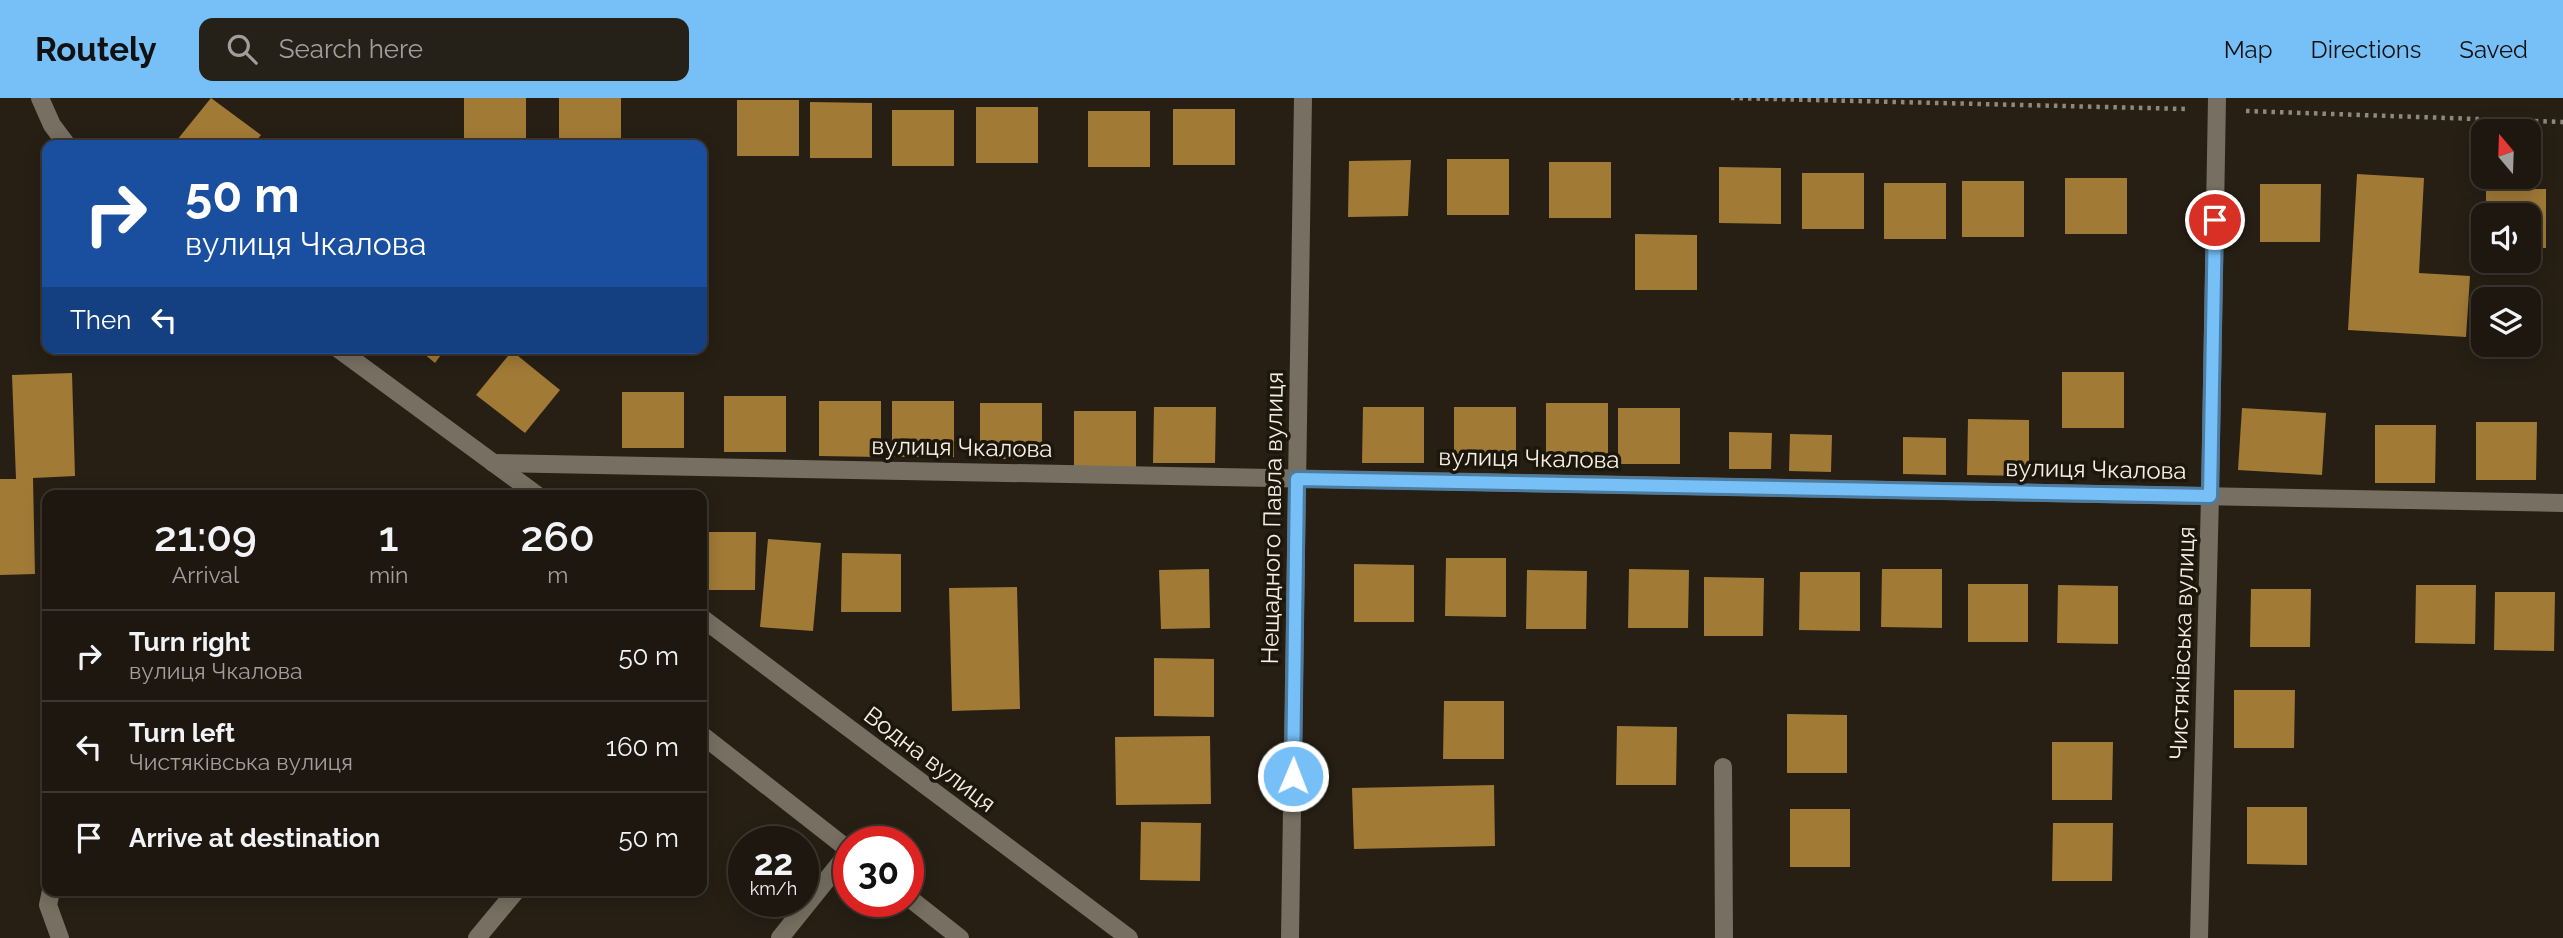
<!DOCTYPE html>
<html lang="en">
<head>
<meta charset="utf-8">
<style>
	:root { --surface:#1d170f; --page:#252018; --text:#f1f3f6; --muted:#a09f9e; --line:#3b362f; --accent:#77bff7 }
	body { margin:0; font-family:Raleway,sans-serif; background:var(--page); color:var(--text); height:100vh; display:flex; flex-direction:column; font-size:26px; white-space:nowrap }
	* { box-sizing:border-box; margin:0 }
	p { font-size:23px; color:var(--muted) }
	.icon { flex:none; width:38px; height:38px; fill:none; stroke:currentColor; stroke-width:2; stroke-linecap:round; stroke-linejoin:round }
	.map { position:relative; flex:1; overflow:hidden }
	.sheet { position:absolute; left:42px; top:392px; width:665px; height:406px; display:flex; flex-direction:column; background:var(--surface); border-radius:14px; box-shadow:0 4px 18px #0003,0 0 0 2px var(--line) }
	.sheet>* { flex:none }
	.guide { position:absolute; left:42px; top:42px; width:665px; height:214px; border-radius:14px; box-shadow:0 4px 18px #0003,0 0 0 2px var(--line); background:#1a4fa0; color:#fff; overflow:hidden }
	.needle { width:46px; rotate:341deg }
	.buttons { position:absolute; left:2471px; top:21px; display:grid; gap:14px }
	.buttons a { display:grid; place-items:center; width:70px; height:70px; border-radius:14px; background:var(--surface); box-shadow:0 4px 18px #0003,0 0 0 2px var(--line); font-size:35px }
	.speed { position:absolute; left:728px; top:728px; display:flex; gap:14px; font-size:35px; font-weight:700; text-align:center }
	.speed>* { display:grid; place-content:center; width:91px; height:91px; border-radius:50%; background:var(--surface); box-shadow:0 4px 18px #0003,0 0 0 2px var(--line); line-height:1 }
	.speed small { font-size:18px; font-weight:400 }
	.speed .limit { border:10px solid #d22; background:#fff; color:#111 }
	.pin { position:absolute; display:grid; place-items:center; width:60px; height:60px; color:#fff; margin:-30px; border:4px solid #fff; border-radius:50%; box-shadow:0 2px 7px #0007 }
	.me { position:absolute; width:77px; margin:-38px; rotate:1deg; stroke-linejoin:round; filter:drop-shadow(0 0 5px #0008) }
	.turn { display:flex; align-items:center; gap:24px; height:147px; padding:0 28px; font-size:32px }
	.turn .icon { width:91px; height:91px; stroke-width:2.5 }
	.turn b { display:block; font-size:49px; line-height:60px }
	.then { display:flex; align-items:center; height:66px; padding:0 28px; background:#0003; gap:14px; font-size:26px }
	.eta { display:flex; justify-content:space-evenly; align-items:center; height:119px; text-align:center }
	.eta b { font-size:42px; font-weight:600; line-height:49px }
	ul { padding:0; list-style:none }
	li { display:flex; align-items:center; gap:21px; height:91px; padding:0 28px; border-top:2px solid var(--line) }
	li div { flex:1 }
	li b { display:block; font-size:26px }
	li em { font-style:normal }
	header { display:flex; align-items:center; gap:42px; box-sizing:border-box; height:98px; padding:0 35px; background:var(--accent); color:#111 }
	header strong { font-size:33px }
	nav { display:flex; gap:38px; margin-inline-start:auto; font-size:24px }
	.search { width:490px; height:63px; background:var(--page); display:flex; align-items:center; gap:18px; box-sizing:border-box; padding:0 24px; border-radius:14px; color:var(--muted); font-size:26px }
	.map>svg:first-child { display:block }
	.building { fill:#a17a36 }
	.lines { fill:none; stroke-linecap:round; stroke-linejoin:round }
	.path { stroke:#8f887f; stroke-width:4.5; stroke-dasharray:3.5 5; stroke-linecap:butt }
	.minor { stroke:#776f61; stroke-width:18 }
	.route-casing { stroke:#4d7ca1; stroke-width:18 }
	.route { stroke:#77bff7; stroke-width:12 }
	.labels { text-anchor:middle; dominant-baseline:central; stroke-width:7; stroke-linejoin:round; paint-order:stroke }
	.street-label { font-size:24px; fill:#f4efe7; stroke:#1d160b }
</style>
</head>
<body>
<header>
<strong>Routely</strong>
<div class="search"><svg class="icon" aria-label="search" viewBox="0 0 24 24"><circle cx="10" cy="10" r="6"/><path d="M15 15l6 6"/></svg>Search here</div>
<nav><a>Map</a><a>Directions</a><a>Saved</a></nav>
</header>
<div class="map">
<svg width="2563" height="840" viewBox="0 0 2563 840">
	<rect width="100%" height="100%" fill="#271f14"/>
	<!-- building -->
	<g class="building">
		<path d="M211,0L261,37L253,47H183L177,42Z"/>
		<rect x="464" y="0" width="62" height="47"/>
		<rect x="559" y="0" width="62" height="47"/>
		<rect x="737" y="2" width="62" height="56"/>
		<path d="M810,4L872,5V60H810Z"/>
		<rect x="976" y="9" width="62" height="56"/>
		<rect x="1173" y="11" width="62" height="56"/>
		<rect x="892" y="12" width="62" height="56"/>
		<rect x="1088" y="13" width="62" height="56"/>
		<rect x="1447" y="61" width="62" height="56"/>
		<path d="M1411,62L1408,118L1348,119L1349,63Z"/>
		<rect x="1549" y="64" width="62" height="56"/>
		<path d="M1719,69L1781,70V126L1719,125Z"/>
		<rect x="1802" y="75" width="62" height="56"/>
		<path d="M2357,76L2424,80L2419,175L2470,178L2466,239L2348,232Z"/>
		<rect x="2065" y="80" width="62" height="56"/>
		<rect x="1962" y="83" width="62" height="56"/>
		<rect x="1884" y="85" width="62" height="56"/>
		<path d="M2260,86H2321L2320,144H2260Z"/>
		<path d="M2486,91H2546V150H2529V117H2486Z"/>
		<path d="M1635,136L1697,137V192H1635Z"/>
		<path d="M417,250H446L435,265Z"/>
		<path d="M512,253L560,292L525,335L476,297Z"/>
		<rect x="2062" y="274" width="62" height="56"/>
		<path d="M72,275L75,378L33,380L35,476L0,477V381H16L12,277Z"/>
		<rect x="622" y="294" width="62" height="56"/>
		<rect x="724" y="298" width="62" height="56"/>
		<path d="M819,303H881V359L819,358Z"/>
		<rect x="892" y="303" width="62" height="56"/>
		<rect x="980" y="305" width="62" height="56"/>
		<rect x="1546" y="305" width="62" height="56"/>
		<path d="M1154,309H1216L1215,365H1153Z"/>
		<path d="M1363,309H1424V365H1362Z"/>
		<rect x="1454" y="309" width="62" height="56"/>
		<rect x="1618" y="310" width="62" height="56"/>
		<path d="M2242,310L2326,315L2322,377L2238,372Z"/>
		<rect x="1074" y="313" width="62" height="56"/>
		<path d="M1968,321L2029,322V378L1967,377Z"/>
		<path d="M2476,324H2537L2536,382H2476Z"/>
		<path d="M2375,327H2436L2435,385H2375Z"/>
		<path d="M1729,334L1772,335L1771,371H1729Z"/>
		<path d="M1790,336L1832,337L1831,374L1789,373Z"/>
		<path d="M1903,339L1946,340V377L1903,376Z"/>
		<path d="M702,434H756L755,492H702Z"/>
		<path d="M768,441L821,445L813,533L760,529Z"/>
		<path d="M842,455L901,456V514H841Z"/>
		<path d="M1446,460H1506V519L1445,518Z"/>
		<path d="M1354,466L1414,467V524H1354Z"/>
		<path d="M1209,471L1210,530L1161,531L1159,472Z"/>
		<path d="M1629,471L1689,472L1688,530H1628Z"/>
		<path d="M1882,471H1942V530L1881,529Z"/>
		<path d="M1527,472L1587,473L1586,531H1526Z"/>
		<path d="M1800,474H1860V533L1799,532Z"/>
		<path d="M1704,479L1764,480L1763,538H1704Z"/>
		<rect x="1968" y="486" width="60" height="58"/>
		<path d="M2058,487L2118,488V546L2057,545Z"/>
		<path d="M2416,487H2476L2475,546L2415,545Z"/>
		<path d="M1017,489L1020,611L952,613L949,490Z"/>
		<path d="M2251,491H2311L2310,549H2250Z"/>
		<path d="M2495,494H2555L2554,553L2494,552Z"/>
		<path d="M1154,560L1214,561V619L1154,618Z"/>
		<path d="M2234,592H2295L2294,650H2234Z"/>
		<path d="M1444,603H1504V661H1443Z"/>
		<path d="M1787,616L1847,617V675H1787Z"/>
		<path d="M1617,628L1677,629L1676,687H1616Z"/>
		<path d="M1210,638L1211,706L1116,707L1115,639Z"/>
		<path d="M2052,644H2113L2112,702H2052Z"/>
		<path d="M1494,687L1495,748L1354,751L1352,690Z"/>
		<path d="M2247,709H2307V767L2247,766Z"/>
		<rect x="1790" y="711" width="60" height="58"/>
		<path d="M1141,724L1201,725L1200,783L1140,782Z"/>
		<path d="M2053,725H2113L2112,783H2052Z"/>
	</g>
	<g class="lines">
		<!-- path -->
		<g class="path">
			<path d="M1731,0L2188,11"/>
			<path d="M2246,13L2563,24"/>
		</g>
		<!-- minor -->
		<g class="minor">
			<path d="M40,0L52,27L67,47"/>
			<path d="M337,250L537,397"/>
			<path d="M493,365L2563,405"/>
			<path d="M702,520L1129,840"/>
			<path d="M702,637L849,752"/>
			<path d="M1723,669L1724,840"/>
			<path d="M51,793L48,807L60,840"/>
			<path d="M908,799L960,840"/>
			<path d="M477,840L516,793"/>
			<path d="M780,840L849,754"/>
			<path d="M1290,840L1303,0"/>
			<path d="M2199,840L2210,398L2217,0"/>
		</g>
	</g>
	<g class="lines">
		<defs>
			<path id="route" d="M1293,678L1297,381L2210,398L2215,122"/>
		</defs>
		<!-- route casing -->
		<use href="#route" class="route-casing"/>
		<!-- route -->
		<use href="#route" class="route"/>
	</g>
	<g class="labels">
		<!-- street labels -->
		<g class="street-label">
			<text transform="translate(962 349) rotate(1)">вулиця Чкалова</text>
			<text transform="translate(1529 360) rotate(1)">вулиця Чкалова</text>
			<text transform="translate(2096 371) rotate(1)">вулиця Чкалова</text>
			<text transform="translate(1272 420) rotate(-89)">Нещадного Павла вулиця</text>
			<text transform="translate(2182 545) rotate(-88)">Чистяківська вулиця</text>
			<text transform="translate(930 661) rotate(37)">Водна вулиця</text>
		</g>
	</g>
</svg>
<div class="buttons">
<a><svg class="needle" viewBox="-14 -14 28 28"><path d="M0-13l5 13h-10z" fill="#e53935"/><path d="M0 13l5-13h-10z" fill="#a09f9e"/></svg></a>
<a><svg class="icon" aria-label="sound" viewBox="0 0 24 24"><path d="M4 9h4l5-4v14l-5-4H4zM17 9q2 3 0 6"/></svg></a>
<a><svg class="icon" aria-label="layers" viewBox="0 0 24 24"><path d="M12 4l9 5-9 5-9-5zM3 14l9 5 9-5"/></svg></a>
</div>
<div class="speed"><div>22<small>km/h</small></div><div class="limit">30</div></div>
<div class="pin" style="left:2215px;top:122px;background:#d93025"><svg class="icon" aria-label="arrive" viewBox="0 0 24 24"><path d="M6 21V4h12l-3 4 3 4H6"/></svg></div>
<svg class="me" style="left:1293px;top:678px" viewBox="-20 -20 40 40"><circle r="17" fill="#77bff7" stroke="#fff" stroke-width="3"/><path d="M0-11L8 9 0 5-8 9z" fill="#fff"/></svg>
<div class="guide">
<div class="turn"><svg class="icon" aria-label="right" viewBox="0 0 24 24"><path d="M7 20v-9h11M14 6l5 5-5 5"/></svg><div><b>50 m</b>вулиця Чкалова</div></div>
<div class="then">Then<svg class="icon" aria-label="left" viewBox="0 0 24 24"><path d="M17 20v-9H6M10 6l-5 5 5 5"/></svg></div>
</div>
<section class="sheet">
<div class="eta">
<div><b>21:09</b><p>Arrival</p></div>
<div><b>1</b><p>min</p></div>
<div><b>260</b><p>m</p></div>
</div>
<ul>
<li><svg class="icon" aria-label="right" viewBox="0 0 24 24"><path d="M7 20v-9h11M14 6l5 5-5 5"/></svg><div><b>Turn right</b><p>вулиця Чкалова</p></div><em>50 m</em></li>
<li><svg class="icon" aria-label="left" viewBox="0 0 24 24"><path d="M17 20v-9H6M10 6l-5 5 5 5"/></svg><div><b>Turn left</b><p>Чистяківська вулиця</p></div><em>160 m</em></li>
<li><svg class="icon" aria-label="arrive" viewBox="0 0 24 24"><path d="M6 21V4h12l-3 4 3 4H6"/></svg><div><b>Arrive at destination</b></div><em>50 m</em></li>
</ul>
</section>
</div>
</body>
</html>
